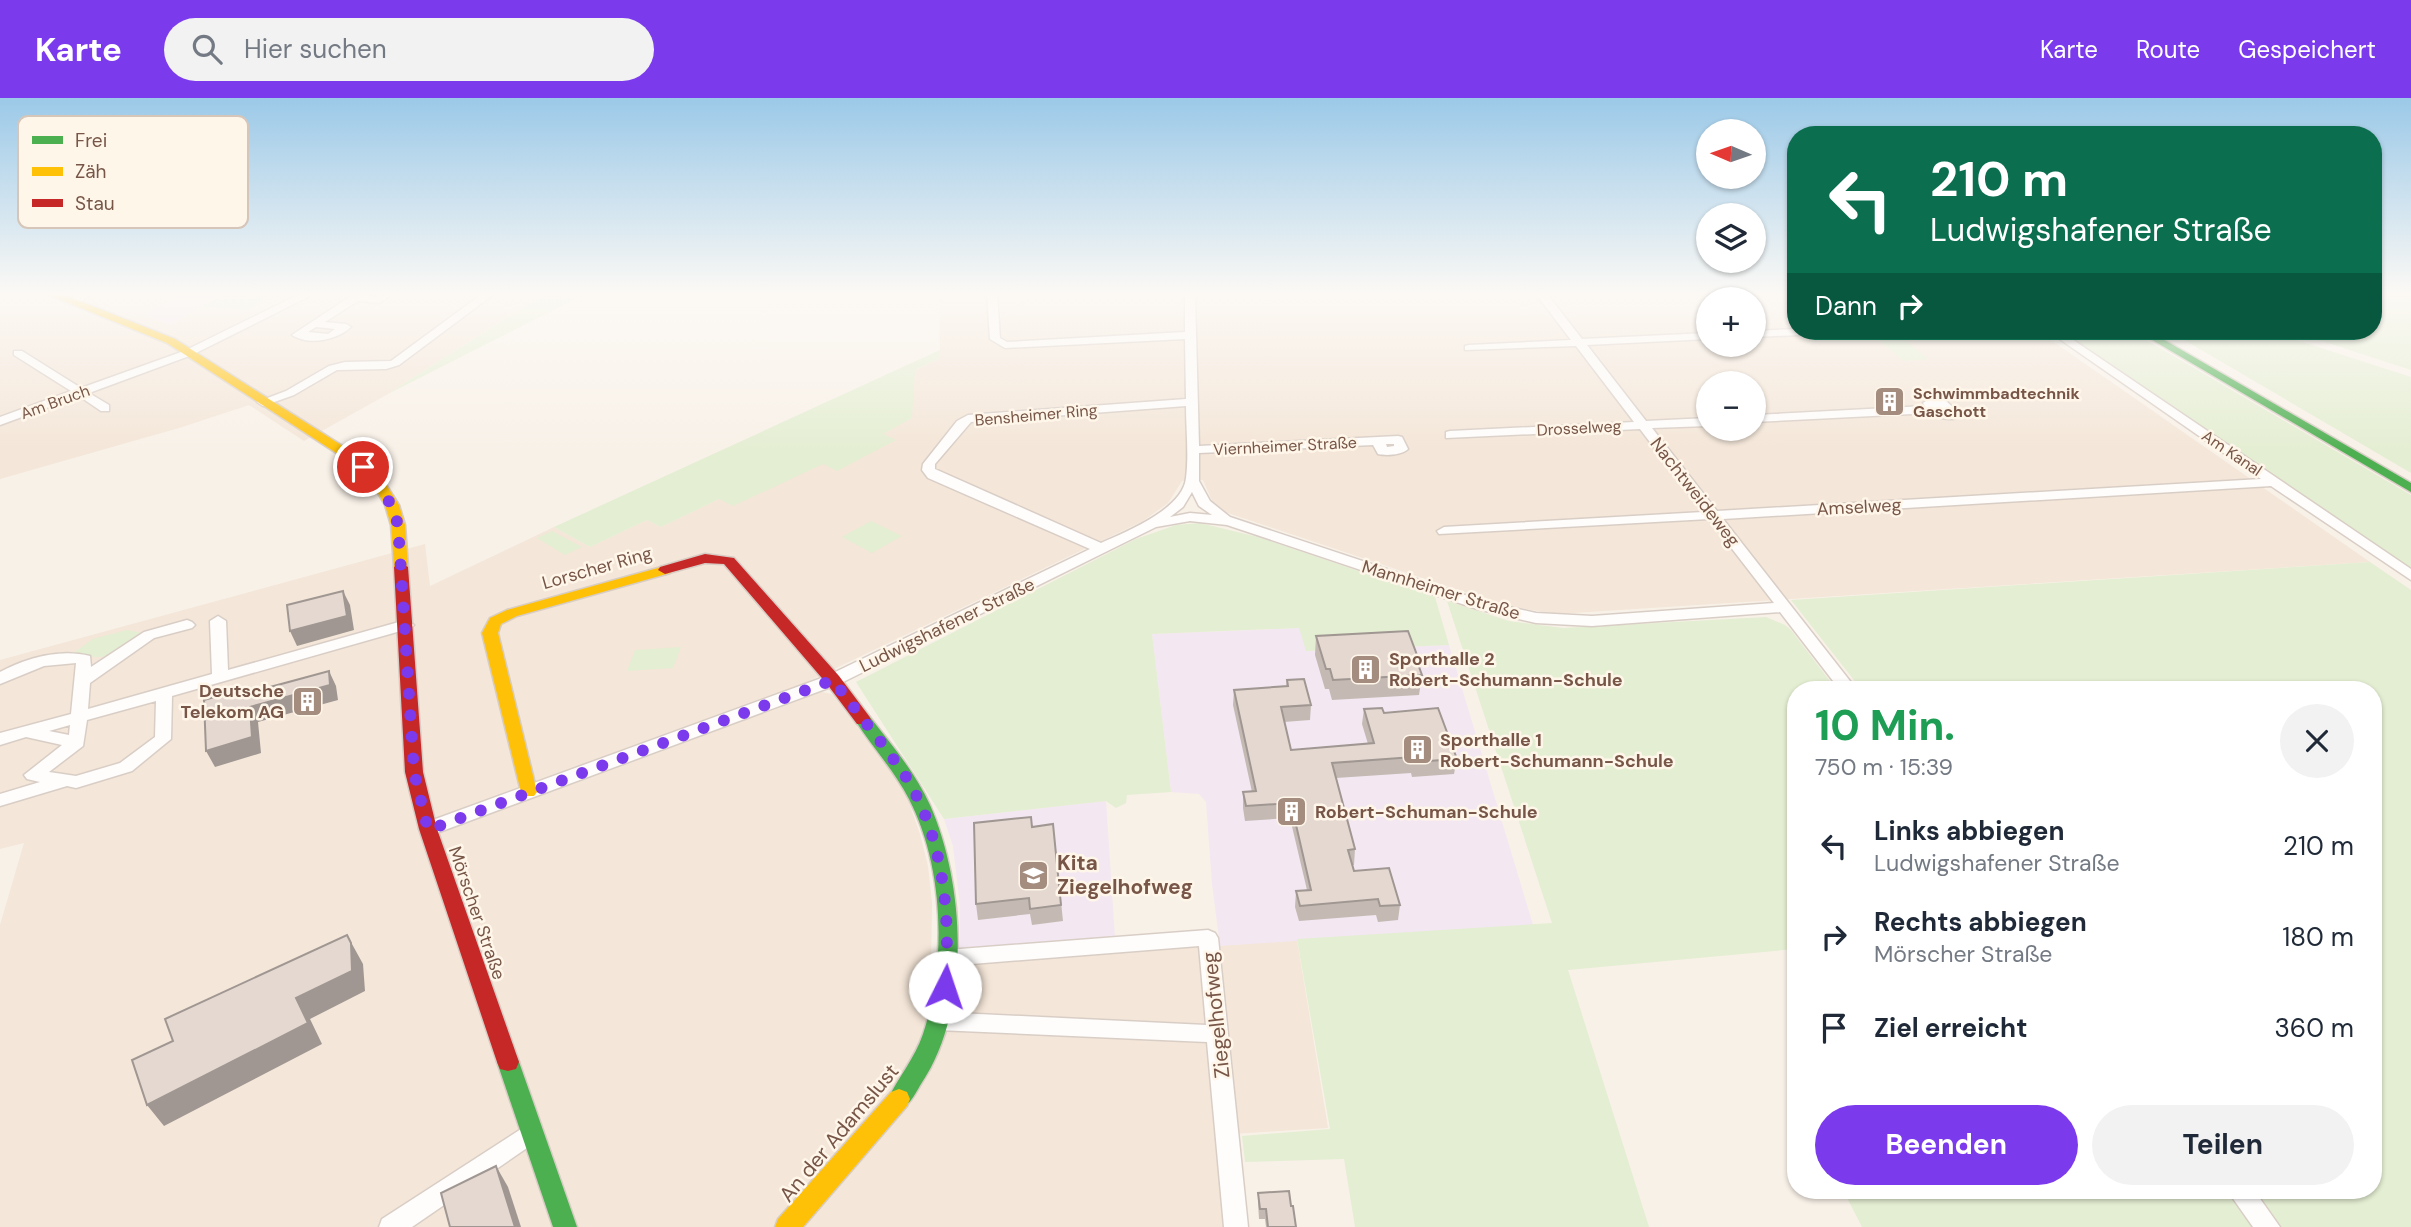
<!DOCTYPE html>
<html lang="de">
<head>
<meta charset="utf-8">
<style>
	:root { --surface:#fff; --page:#f2f2f3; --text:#1f2937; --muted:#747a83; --accent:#7c3aed }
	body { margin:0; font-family:"DM Sans",sans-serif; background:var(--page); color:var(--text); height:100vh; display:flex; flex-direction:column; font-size:26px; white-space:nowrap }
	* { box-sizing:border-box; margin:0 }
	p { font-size:23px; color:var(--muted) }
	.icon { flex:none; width:38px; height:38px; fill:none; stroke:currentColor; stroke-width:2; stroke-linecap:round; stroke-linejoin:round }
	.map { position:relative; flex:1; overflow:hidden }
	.side { position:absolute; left:1787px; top:583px; width:595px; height:518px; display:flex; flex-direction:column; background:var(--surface); border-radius:28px; box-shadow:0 2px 5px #0004 }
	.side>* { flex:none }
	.top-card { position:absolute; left:1787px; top:28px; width:595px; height:214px; border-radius:28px; box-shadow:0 2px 5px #0004; background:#0b6e4f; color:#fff; overflow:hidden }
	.needle { width:46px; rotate:272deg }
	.buttons { position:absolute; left:1696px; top:21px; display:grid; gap:14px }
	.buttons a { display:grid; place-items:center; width:70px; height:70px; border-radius:50%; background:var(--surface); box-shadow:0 2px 5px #0004; font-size:35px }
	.pin { position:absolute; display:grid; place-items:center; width:60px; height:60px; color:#fff; margin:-30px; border:4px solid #fff; border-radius:50%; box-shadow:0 2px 7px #0007 }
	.me { position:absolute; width:77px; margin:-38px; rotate:4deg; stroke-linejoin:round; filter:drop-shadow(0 0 5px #0008) }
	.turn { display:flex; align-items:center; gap:24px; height:147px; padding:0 28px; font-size:32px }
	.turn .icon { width:91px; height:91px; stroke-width:2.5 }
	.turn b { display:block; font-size:49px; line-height:60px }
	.then { display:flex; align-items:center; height:66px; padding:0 28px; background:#0003; gap:14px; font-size:26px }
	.round { display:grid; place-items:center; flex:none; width:74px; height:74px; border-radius:37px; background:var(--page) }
	.overview { display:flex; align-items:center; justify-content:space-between; height:119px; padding:0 28px }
	h1 { font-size:42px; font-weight:700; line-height:52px; color:#1e9e55 }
	.cta { display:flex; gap:14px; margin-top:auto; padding:14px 28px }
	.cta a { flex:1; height:80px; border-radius:42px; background:var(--accent); color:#fff; font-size:28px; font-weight:700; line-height:80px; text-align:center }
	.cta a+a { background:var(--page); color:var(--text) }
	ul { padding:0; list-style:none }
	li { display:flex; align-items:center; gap:21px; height:91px; padding:0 28px }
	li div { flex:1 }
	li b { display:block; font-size:26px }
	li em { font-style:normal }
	header { display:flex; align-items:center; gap:42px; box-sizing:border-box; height:98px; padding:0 35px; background:var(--accent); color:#fff }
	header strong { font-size:33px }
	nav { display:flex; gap:38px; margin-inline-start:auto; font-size:24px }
	.search { width:490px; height:63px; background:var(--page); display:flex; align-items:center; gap:18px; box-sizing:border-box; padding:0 24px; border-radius:38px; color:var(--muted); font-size:26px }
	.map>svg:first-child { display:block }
	.residential { fill:#f4e6d8; fill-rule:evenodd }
	.education { fill:#f3e7f2 }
	.green { fill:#e4eed2 }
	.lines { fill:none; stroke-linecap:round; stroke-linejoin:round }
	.street-casing { stroke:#d9cec6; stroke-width:3 }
	.fast-casing { stroke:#d8cdc5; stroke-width:3 }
	.slow-casing { stroke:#d8cdc5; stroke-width:3 }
	.jam-casing { stroke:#d8cdc5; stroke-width:3 }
	.street { fill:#fefdfc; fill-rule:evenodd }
	.fast { fill:#4caf50; fill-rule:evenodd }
	.slow { fill:#ffc107; fill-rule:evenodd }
	.jam { fill:#c62828; fill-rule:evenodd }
	.wall { fill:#c4bab3 }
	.shaded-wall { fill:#a09792 }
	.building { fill:#e4d8d0; stroke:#a09792; stroke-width:2 }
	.route { stroke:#7c3aed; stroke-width:12; stroke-dasharray:0 21.6 }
	.labels { text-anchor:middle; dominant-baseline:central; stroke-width:5; stroke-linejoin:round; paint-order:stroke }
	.far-poi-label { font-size:16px; font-weight:bold; fill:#775647; stroke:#fff6ea; text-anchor:start }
	.far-street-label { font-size:16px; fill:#775647; stroke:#fff6ea }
	.street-label { font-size:18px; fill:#775647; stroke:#fff6ea }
	.poi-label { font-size:18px; font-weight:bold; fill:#775647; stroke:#fff6ea; text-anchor:start }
	.near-poi-label { font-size:21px; font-weight:bold; fill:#775647; stroke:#fff6ea; text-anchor:start }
	.near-street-label { font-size:21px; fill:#775647; stroke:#fff6ea }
	.key { fill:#fff6ea; stroke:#d6c6b9; stroke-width:2 }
	.key-label { font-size:19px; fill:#775647 }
</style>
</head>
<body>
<header>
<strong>Karte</strong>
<div class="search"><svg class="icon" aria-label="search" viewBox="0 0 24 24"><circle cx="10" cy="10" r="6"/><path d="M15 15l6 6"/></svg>Hier suchen</div>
<nav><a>Karte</a><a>Route</a><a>Gespeichert</a></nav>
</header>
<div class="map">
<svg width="2411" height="1129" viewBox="0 0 2411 1129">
	<rect width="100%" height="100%" fill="#f8f1e8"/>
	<!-- residential -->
	<g class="residential">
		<path d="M0,196H544L386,297L304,343L249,307L179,330L0,381Z"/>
		<path d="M939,196H1795L1796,233H2038L2370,464L1557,516L1513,509L1485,501L1225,414L1212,403L1203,382L1182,383L1168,405L1143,423L809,583L821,594L832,596L888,670L907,699L920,736L928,768L932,805L931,868L1297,842L1328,1030L1215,1037L1223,1129H0V827L24,745L0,751V562L425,446L430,488L554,429L590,449L647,422L661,429L719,401L915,272L940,260ZM1708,201H1754V247H1708ZM1708,285H1754V331H1708Z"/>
	</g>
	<!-- education -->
	<g class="education">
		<path d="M170,196H223L170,227L144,216L175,200L166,199Z"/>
		<path d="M1300,530L1307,553L1449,547L1533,827L1220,848L1212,786L1206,704L1199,696L1171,694L1152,536Z"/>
		<path d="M1106,703L1115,840L960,852V807L953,748L944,721Z"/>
	</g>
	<!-- green -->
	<g class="green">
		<path d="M223,196H274L249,212L201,209Z"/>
		<path d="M544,196L581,198L386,297Z"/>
		<path d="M2373,196H2411V272L2322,243L2275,233H2373Z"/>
		<path d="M2062,233H2131L2411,397V471Z"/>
		<path d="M2169,233H2268L2411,279V375Z"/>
		<path d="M1898,236L1928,261L1903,263L1873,237Z"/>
		<path d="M940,252V260L915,272L912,320L883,336L896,342L837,373L823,366L733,408L719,401L661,429L647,422L590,449L554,429Z"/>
		<path d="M871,423L902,438L872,455L842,439Z"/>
		<path d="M1200,425L1258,439L1435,499L1449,547L1306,553L1299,530L1152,536L1171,694L1127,697L1126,705L1116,710L1106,703L944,721L856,584L1136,441L1176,427Z"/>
		<path d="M552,433L582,449L565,457L537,440Z"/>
		<path d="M2370,464L2411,492V1129H1862L1843,1092H2373V592L1861,591L1791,502Z"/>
		<path d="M1447,503L1509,523L1563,530L1766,519L1785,527L1791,532L1836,591L1796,592L1795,851L1568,872L1649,1129H1355L1344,1061L1245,1064L1242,1038L1330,1031L1297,841L1552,825Z"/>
		<path d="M127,532L147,536C112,558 114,563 72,556L93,541Z"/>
		<path d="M681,549L673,570L627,573L635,552Z"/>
	</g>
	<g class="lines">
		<defs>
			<g id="street">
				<path d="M78,196H91L78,206H70V202Z"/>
				<path d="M300,196H314L192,257L89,295L109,307V313H101L79,298L0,327V319L71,293L14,257V253H22L81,290L184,253Z"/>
				<path d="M354,196L377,199L392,196L379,205L358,203L325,224L346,226L351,229C337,242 309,248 292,237ZM316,229L335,231L328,236L308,234Z"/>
				<path d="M482,196H494L399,267L386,271L337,272L294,297L263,308L257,304L286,293L329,268L345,264L391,263Z"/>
				<path d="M987,196H997L1000,240L1007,244L1185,234V196H1195L1199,348L1398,338L1402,339L1408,351C1402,357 1386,358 1378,356L1373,347L1199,355V383L1210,403L1230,419L1486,504L1536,515L1592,518L1774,505L1709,421L1439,436L1437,433L1444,429L1703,414L1640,331L1446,340V334L1450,333L1634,324L1576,248L1465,252V248L1469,247L1571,242L1536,196H1547L1582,241L1708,235V241L1587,247L1646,323L1708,320V328L1652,330L1717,413L2261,381L2048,233H2060L2411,471V482L2271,388L1723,421L1857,592H1840L1780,514L1592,528L1536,525L1477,511L1227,427L1190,423L1156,429L839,586L434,736H422L419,731L422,726L827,578L1090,451L928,380L922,372L923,366L957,323L968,317L1186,301L1185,241L1005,250L990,241ZM1186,308C1186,332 1189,357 1186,380C1183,411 1126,434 1101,445L935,371V366L971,324ZM1386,346H1394V348L1387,349ZM1192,394L1199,408L1212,417L1190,415L1170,419L1183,409Z"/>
				<path d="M1796,231L1826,233L1821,236L1754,239V233Z"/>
				<path d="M1929,301L1945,302L1961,317C1953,324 1940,321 1932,315L1754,324V317L1925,308L1923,305Z"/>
				<path d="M218,518L226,523L228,572L406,522L414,527L411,530L172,598L171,641L132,673L76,690L67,688L0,708V696L40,684L27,681L24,677L62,647L26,639L0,647V635L71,616L76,565L44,568L0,586V574C26,560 60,550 90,558L91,569L144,534L187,522L192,524L195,527L192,530L154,540L90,585L88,611L212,576L210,523ZM156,603L155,639L120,665L76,678L49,674L83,648L87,622ZM70,627L69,637L49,633Z"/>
				<path d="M1208,832L1215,835L1218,840L1248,1129H1224L1207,944L938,932L931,929L927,923L931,917L938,914L1206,927L1199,848L947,868L940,866L937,860L940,854L947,852Z"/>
				<path d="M532,1024L540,1027L543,1034L540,1041L412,1129H379L382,1121Z"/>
				<path d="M2227,1092H2254L2280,1129H2253Z"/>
			</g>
			<g id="fast">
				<path d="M2137,233H2149L2411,385V394Z"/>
				<path d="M863,617L869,618C891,646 915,674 930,707C965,787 972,910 921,986C913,999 908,1014 891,1008L888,1001C899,978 915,960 923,936C947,864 944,769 909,701C894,672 872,649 855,622Z"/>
				<path d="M508,955L516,957L519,964L577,1129H553L497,964L500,957Z"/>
			</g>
			<g id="slow">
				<path d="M47,196H62L175,241L349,352L382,380L399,407L405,427L408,469L406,472L401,473L394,469L391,427L385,407L372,385L341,358L167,245Z"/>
				<path d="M665,468L672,472L670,475L517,518L501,526L498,535L537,694L534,698H522L482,535L490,520L507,512Z"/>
				<path d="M899,991L907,994L910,1001L907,1008L803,1129H775L778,1121L891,994Z"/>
			</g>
			<g id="jam">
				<path d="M705,456L734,460L839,578L869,618L871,622L869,626H857L827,586L724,466L705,465L665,476L658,472L660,469Z"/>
				<path d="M401,465L408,469L423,674L437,731L519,964L516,971L508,973L500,971L497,964L419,731L405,674L394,469Z"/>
			</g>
		</defs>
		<!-- street casing -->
		<use href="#street" class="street-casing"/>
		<!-- fast casing -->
		<use href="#fast" class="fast-casing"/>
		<!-- slow casing -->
		<use href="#slow" class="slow-casing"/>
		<!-- jam casing -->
		<use href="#jam" class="jam-casing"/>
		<!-- street -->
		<use href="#street" class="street"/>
		<!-- fast -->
		<use href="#fast" class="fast"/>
		<!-- slow -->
		<use href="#slow" class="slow"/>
		<!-- jam -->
		<use href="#jam" class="jam"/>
	</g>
	<!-- wall -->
	<g class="wall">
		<path d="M1316,538L1420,565V571L1422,577L1419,597L1332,602L1329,591H1325L1315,557Z"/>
		<path d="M1287,582L1311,607L1310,622L1284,624L1291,652L1368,646L1362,626L1364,611L1384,615L1457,661L1454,676L1412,679L1411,675L1336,680L1355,751L1354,767H1352L1354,773L1400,807L1398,822L1378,824L1376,817L1299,823L1295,809L1296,793L1307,792L1290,720L1245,723L1243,710V694H1252L1233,607L1234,592L1286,588Z"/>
		<path d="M1053,726L1063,823L1032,827L1030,816L978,822L976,806L1032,729Z"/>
		<path d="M1258,1095L1291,1108L1296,1129H1266L1265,1121H1259L1258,1105Z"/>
	</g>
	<!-- shaded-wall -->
	<g class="shaded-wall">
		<path d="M343,493L350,507L354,532L297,548L290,533Z"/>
		<path d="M329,573L336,588L338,602L258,624L261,655L215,669L206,653L248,595V589L257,604Z"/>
		<path d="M347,837L363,866L365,893L310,921L322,946L164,1028L147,1007Z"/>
		<path d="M496,1068L508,1089L521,1129H515Z"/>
	</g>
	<!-- building -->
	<g class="building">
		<path d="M343,493L347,518L290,533L287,507Z"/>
		<path d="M1408,533L1420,565L1418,566L1422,577L1333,582L1330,571H1326L1316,538Z"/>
		<path d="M329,573L330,587L250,609L252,639L206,653L204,602L248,589V595Z"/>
		<path d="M1304,581L1311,607L1281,609L1291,652L1374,645L1364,611L1382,610L1384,615L1438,610L1457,661L1414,664L1413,659L1332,665L1355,751L1348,752L1354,773L1389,770L1400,807L1380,808L1378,801L1300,808L1296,793L1311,792L1291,705L1246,708L1243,694L1256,693L1234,592L1288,588L1287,582Z"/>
		<path d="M1031,719L1032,729L1053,726L1061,807L1030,811L1029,800L976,806L974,725Z"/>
		<path d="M347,837L351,845L352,873L296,900L308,925L147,1007L132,962L173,943L165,921Z"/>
		<path d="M496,1068L515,1129H450L441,1095Z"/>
		<path d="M1289,1093L1291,1108H1293L1296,1129H1268L1266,1111H1260L1258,1095Z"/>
	</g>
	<!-- sky -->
	<linearGradient id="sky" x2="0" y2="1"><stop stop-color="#9bc9e8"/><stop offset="0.55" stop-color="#fcf9f5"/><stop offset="1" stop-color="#fcf9f5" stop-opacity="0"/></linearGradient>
	<rect width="2411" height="355" fill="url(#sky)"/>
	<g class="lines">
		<!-- route -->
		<path class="route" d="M363,369C381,387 391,403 398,427L414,674L428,732L833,582C856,613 882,644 904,676C944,737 951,819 945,889"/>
	</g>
	<!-- icons -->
	<defs>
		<symbol id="building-square" viewBox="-11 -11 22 22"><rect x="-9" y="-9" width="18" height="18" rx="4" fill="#a48c7f" stroke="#fff6ea"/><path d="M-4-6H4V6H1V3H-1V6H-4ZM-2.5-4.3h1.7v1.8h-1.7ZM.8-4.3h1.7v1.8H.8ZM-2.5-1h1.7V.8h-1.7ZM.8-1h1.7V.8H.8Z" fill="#fff"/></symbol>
		<symbol id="school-square" viewBox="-11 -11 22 22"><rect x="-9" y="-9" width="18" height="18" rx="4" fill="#a48c7f" stroke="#fff6ea"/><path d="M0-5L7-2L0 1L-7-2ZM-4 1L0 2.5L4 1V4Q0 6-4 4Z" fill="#fff"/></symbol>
	</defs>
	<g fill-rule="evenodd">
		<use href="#building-square" x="1872" y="286" width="35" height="35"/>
		<use href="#building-square" x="1348" y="554" width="35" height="35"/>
		<use href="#building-square" x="290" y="586" width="35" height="35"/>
		<use href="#building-square" x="1400" y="634" width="35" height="35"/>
		<use href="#building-square" x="1274" y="696" width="35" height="35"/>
		<use href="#school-square" x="1016" y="760" width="35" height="35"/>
	</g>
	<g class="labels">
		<!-- far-poi labels -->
		<g class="far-poi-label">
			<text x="1913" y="295">Schwimmbadtechnik<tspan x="1913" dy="18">Gaschott</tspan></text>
		</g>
		<!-- far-street labels -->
		<g class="far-street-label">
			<text transform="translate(55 304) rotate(-20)">Am Bruch</text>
			<text transform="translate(1036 317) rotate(-5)">Bensheimer Ring</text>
			<text transform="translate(1579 330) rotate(-3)">Drosselweg</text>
			<text transform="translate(1285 348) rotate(-3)">Viernheimer Straße</text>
			<text transform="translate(2232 355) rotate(34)">Am Kanal</text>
		</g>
		<!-- street labels -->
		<g class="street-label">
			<text transform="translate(1695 394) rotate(52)">Nachtweideweg</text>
			<text transform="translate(1859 409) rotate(-3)">Amselweg</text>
			<text transform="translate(597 470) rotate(-16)">Lorscher Ring</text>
			<text transform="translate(1441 492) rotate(17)">Mannheimer Straße</text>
			<text transform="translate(947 527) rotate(-26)">Ludwigshafener Straße</text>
			<text transform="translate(477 815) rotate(71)">Mörscher Straße</text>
		</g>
		<!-- poi labels -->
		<g class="poi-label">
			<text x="1389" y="561">Sporthalle 2<tspan x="1389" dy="21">Robert-Schumann-Schule</tspan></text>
			<text x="284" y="593" text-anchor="end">Deutsche<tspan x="284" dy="21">Telekom AG</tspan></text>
			<text x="1440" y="642">Sporthalle 1<tspan x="1440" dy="21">Robert-Schumann-Schule</tspan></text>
			<text x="1315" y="714">Robert-Schuman-Schule</text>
		</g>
		<!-- near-poi labels -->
		<g class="near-poi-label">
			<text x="1057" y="765">Kita<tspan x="1057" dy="24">Ziegelhofweg</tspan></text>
		</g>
		<!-- near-street labels -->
		<g class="near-street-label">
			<text transform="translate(1216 917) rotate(-96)">Ziegelhofweg</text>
			<text transform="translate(839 1035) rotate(-50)">An der Adamslust</text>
		</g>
	</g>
	<!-- legend -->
	<rect x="18" y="18" width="230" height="112" rx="10" class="key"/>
	<rect x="32" y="38" width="31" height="8" fill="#4caf50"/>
	<rect x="32" y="69" width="31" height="9" fill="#ffc107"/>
	<rect x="32" y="101" width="31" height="8" fill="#c62828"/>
	<g class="key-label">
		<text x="75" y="49">Frei</text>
		<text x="75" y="80">Zäh</text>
		<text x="75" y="112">Stau</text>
	</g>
</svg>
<div class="buttons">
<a><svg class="needle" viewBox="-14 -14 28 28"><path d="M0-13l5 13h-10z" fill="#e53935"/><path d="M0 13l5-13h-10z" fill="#747a83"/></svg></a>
<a><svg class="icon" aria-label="layers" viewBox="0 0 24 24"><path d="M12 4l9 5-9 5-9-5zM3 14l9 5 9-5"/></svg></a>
<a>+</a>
<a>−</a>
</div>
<div class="pin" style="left:363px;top:369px;background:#d93025"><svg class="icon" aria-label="arrive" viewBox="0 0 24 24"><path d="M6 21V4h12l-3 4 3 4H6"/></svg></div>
<svg class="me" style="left:945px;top:889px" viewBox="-20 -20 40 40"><circle r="19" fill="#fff"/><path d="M0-13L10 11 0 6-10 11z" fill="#7c3aed"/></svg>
<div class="top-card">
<div class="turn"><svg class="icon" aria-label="left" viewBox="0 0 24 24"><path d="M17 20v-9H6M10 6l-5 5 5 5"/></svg><div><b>210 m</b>Ludwigshafener Straße</div></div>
<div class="then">Dann<svg class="icon" aria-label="right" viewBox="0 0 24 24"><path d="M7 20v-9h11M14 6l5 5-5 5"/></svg></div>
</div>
<section class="side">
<div class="overview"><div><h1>10 Min.</h1><p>750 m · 15:39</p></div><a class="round"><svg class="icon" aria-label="close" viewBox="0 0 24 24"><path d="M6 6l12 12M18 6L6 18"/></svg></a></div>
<ul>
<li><svg class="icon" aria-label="left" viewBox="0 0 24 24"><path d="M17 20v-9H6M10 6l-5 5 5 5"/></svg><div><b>Links abbiegen</b><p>Ludwigshafener Straße</p></div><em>210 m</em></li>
<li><svg class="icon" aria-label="right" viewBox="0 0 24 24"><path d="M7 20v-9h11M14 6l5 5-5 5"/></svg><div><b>Rechts abbiegen</b><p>Mörscher Straße</p></div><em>180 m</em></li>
<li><svg class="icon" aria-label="arrive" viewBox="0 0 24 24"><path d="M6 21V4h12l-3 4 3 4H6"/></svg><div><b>Ziel erreicht</b></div><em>360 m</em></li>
</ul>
<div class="cta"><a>Beenden</a><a>Teilen</a></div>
</section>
</div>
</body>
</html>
